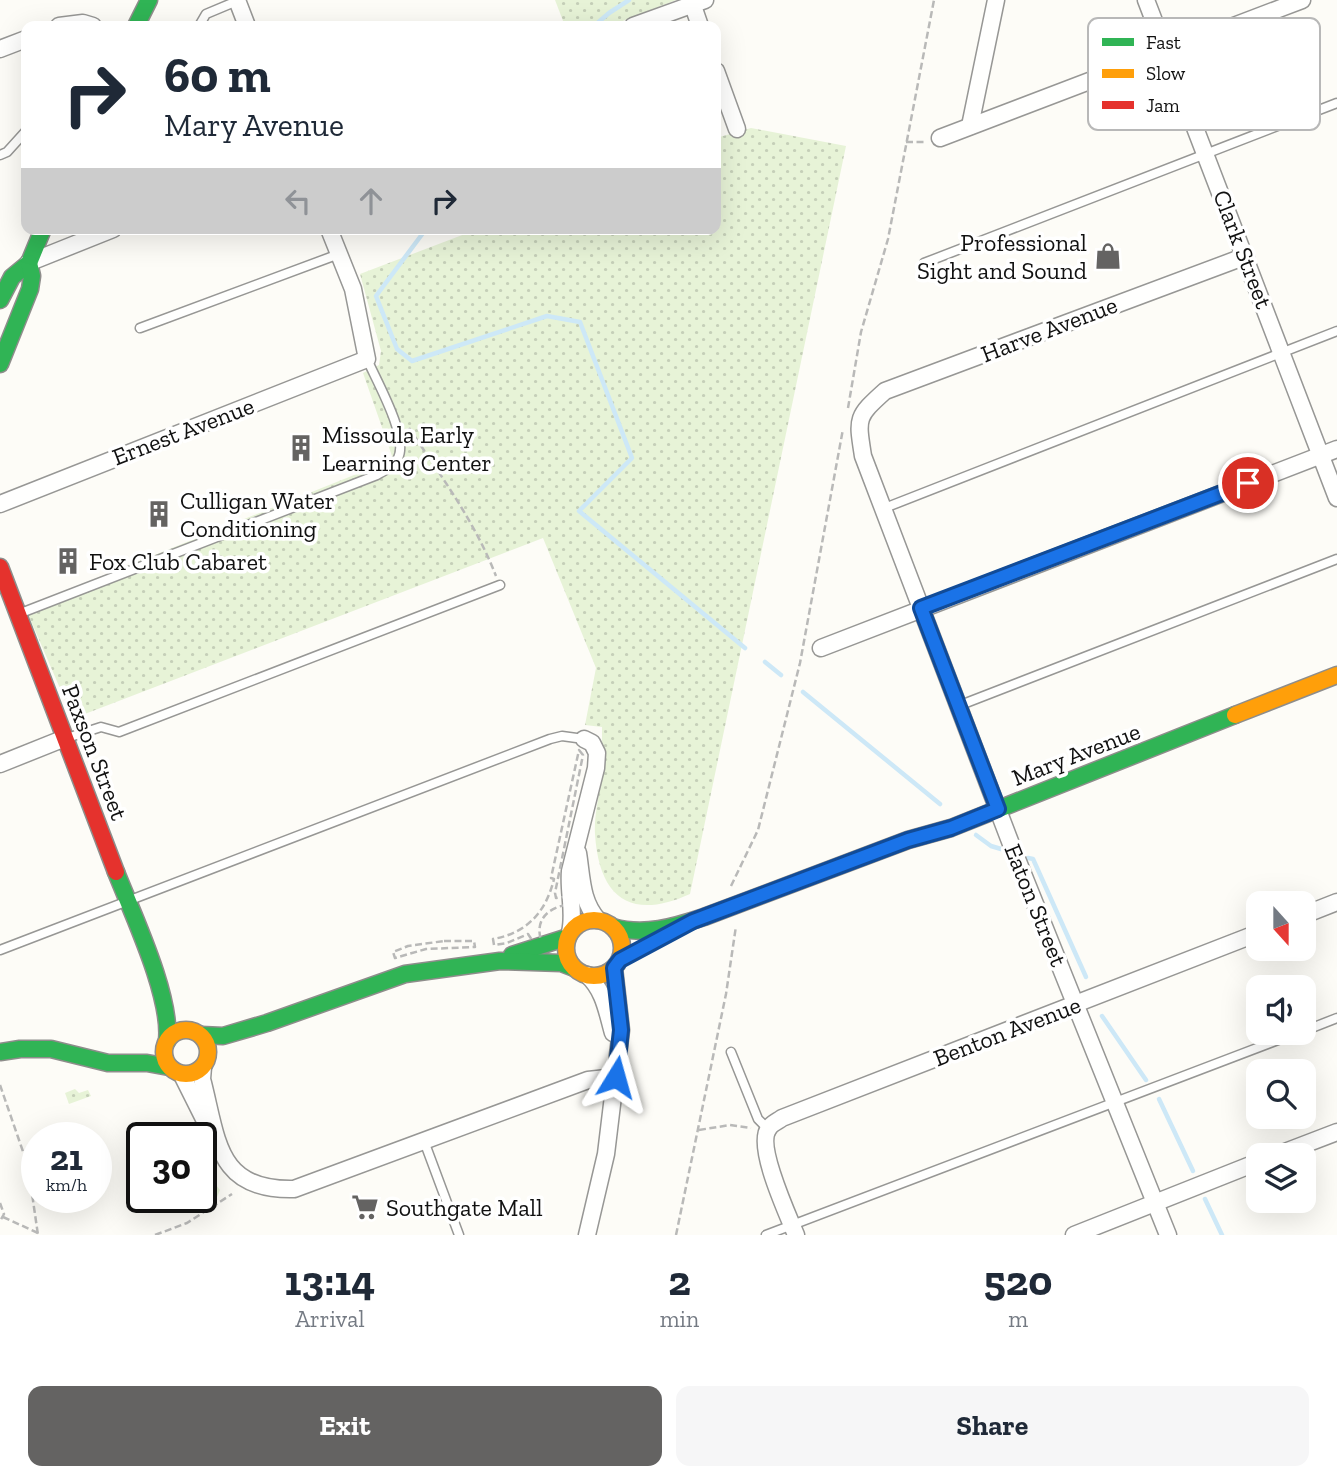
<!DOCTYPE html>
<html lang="en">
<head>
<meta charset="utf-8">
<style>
	:root { --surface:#fff; --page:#f6f6f7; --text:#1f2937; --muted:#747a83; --accent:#646362 }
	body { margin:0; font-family:"Zilla Slab",serif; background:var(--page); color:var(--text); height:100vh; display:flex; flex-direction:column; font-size:26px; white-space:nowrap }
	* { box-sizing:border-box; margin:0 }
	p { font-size:23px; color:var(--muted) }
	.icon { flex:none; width:38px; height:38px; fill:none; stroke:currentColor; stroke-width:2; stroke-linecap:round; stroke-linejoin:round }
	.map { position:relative; height:1235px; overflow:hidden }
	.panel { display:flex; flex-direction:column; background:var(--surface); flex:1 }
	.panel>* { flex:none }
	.hud { position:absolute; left:21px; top:21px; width:700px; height:214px; border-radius:14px; box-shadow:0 7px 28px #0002; background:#fff; color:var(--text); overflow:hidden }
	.needle { width:46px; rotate:159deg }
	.buttons { position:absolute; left:1246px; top:891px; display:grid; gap:14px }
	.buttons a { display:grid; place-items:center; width:70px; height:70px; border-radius:14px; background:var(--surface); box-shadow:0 7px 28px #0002; font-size:35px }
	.speed { position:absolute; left:21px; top:1122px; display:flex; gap:14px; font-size:35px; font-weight:700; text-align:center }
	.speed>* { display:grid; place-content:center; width:91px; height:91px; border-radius:50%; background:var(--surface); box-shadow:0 7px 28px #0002; line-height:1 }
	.speed small { font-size:18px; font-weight:400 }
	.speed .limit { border:4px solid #111; border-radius:10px; background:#fff; color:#111 }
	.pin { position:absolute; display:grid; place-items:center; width:60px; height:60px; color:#fff; margin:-30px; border:4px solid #fff; border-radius:50%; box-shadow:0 2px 7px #0007 }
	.me { position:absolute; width:77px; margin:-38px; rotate:8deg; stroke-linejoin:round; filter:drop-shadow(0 0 5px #0008) }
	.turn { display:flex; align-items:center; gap:24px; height:147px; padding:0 28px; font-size:32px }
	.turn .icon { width:91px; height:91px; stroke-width:2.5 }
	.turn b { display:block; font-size:49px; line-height:60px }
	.lanes { display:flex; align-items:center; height:66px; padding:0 28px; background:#0003; justify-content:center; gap:35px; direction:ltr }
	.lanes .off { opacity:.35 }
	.eta { display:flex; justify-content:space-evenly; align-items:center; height:119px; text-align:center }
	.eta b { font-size:42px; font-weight:700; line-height:49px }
	.primary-button { display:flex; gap:14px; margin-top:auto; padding:14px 28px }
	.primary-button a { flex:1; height:80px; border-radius:14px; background:var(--accent); color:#fff; font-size:28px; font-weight:700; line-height:80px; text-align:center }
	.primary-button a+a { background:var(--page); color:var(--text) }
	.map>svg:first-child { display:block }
	.grass { fill:url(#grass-dots) }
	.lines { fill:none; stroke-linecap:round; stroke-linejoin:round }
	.stream { stroke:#cde8f7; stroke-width:4.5 }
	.lane-casing { stroke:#979795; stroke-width:11 }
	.street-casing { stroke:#979795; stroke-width:19 }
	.fast-casing { stroke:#8e8d8b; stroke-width:19 }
	.slow-casing { stroke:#8e8d8b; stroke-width:19 }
	.jam-casing { stroke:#8e8d8b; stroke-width:19 }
	.path { stroke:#b9b9b8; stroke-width:2.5; stroke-dasharray:7 3.5; stroke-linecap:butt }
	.lane { stroke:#fffffe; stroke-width:8 }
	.street { stroke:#fffffe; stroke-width:16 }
	.fast { stroke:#30b455; stroke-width:16 }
	.slow { stroke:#ff9f0a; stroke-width:16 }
	.jam { stroke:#e5322d; stroke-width:16 }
	.route-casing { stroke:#114b97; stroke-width:18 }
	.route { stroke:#1a73e8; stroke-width:12 }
	.labels { text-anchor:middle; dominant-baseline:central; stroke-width:7; stroke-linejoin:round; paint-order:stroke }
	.poi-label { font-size:24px; fill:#111; stroke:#fff; text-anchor:start }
	.street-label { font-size:24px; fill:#111; stroke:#fff }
	.key { fill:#fff; stroke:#b8b8b8; stroke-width:2 }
	.key-label { font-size:19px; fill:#111 }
</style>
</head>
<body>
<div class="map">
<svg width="1337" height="1235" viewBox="0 0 1337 1235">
	<defs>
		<pattern id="grass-dots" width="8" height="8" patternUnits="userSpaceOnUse" patternTransform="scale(1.75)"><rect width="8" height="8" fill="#e7f3d7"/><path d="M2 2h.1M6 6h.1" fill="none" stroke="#c5cfb8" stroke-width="1.8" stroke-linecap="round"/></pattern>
	</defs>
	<rect width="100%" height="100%" fill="#fdfcf7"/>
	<!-- grass -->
	<g class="grass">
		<path d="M555,0H676L610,26H565Z"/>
		<path d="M751,128L846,146L690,894C631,921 599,898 595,834C594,818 598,801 600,786C602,766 602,747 602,727L585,725L596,668L543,538L77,717L68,707L25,607L384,463L392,456L363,373L379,365L381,351L360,274L478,229H716V138Z"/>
		<path d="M75,1089L79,1093L88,1090L91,1096L69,1104L65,1093Z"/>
		<path d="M201,1166L220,1190L217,1197L207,1198L201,1183Z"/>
	</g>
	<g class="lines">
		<!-- stream -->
		<g class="stream">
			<path d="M594,26L609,13L629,0"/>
			<path d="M426,229L376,296L397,349L412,361L547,316L580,322L632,458L579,511L745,648"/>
			<path d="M765,662L781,675"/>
			<path d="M803,692L940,804"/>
			<path d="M976,835L991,846L1001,849"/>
			<path d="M1028,858L1033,859L1086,977"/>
			<path d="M1102,1016L1146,1080"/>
			<path d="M1159,1099L1193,1171"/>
			<path d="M1205,1199L1222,1235"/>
		</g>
		<defs>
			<g id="lane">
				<path d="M199,26L206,14L237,1"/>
				<path d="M0,155L7,152L26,131"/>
				<path d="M924,263L1337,103"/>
				<path d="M140,328L339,254"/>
				<path d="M882,509L1337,331"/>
				<path d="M21,613L377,475C384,471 394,466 398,458C409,437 376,380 367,359"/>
				<path d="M958,706L1337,559"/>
				<path d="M67,738L101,727L119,732L500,585"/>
				<path d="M0,950L550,739L562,736L584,739"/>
				<path d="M1304,1031L1337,1018"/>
				<path d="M731,1052L758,1119L768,1129"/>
				<path d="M424,1141L459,1235"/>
				<path d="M766,1235L1299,1032"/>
			</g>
			<g id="street">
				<path d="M237,0L247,26"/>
				<path d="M691,0L700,26"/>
				<path d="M1146,0L1337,498"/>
				<path d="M59,26L83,23L93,26"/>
				<path d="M633,26L705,0"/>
				<path d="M0,49L26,39"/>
				<path d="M716,71L737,129"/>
				<path d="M970,126L996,0"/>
				<path d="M940,138L1302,0"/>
				<path d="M28,263L113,229"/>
				<path d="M0,504L367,359L353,289L329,229"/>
				<path d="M821,648L1337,449"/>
				<path d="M0,764L65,738"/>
				<path d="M578,853C582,878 581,901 598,920"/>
				<path d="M1304,915L1337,902"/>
				<path d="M570,932C575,913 568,892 570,871L596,768L597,753L592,743L584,739"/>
				<path d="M587,975C604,990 607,1012 613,1033"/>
				<path d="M203,1067L202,1079C218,1140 216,1191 294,1189L588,1080L616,1077"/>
				<path d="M182,1075L209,1129"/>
				<path d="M1277,1155L1337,1132"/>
				<path d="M587,1235L606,1154L621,1030L614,968"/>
				<path d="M796,1235C788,1215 755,1145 769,1128C771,1124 778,1121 782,1118L1258,933"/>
				<path d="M1074,1235L1258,1162"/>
				<path d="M1168,1235L1011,844L863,456C857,418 856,417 885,391L1246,256"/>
			</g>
			<g id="fast">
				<path d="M136,26L149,0"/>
				<path d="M0,300L12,277L29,263L43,229"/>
				<path d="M0,364L30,289L32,276L29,263"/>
				<path d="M116,872C133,915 172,997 167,1041"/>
				<path d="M613,927C644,936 674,927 704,917L908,840L951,828L1235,715"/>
				<path d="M512,955L568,937"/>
				<path d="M201,1035L223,1036L267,1023L405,974L500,961L561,963L574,968"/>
				<path d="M0,1052L20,1049H51L108,1063H147L169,1067"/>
			</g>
			<g id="slow">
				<path d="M1235,715L1337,675"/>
				<circle cx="594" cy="948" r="28"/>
				<circle cx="186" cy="1052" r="22"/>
			</g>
			<path id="jam" d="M0,567L116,872"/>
		</defs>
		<!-- lane casing -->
		<use href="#lane" class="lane-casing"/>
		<!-- street casing -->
		<use href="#street" class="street-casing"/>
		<!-- fast casing -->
		<use href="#fast" class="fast-casing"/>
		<!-- slow casing -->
		<use href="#slow" class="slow-casing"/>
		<!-- jam casing -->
		<use href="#jam" class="jam-casing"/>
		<!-- path -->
		<g class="path">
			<path d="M906,142H927"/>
			<path d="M848,408L861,332L888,239L934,0"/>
			<path d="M409,428C441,476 475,522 496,576"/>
			<path d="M579,750L583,755L555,893L556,898L564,897L566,905C547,908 535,921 541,940L534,943L528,934L507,943L494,945L493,939C527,933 546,912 554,879L551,878Z"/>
			<path d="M731,886L758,830L800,663L843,429"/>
			<path d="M444,941H474L475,947L426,949L395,958L393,952L408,946Z"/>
			<path d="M0,1085L28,1166L38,1235"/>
			<path d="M699,1130L730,1125L751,1128"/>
			<path d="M0,1203L4,1214L0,1221"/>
			<path d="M3,1217L38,1233"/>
			<path d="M155,1235L187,1223L232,1194"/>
			<path d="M676,1235L726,994L736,926"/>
		</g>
		<!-- lane -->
		<use href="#lane" class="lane"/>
		<!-- street -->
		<use href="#street" class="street"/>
		<!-- fast -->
		<use href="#fast" class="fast"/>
		<!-- slow -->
		<use href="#slow" class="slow"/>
		<!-- jam -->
		<use href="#jam" class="jam"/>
	</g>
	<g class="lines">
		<defs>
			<path id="route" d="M616,1077L621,1030L614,968L620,960L693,921L908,840L951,828L998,809L921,608L1248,483"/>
		</defs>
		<!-- route casing -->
		<use href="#route" class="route-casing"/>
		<!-- route -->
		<use href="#route" class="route"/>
	</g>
	<!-- icons -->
	<defs>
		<symbol id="shop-bare" viewBox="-9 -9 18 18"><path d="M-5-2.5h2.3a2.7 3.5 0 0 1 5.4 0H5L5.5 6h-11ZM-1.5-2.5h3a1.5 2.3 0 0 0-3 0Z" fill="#646362" stroke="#fff" stroke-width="2.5" paint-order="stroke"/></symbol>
		<symbol id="building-bare" viewBox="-9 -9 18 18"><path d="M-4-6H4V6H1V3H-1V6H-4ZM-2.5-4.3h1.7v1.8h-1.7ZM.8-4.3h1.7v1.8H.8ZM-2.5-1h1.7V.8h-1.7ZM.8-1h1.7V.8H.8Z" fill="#646362" stroke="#fff" stroke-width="2.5" paint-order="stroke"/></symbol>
		<symbol id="supermarket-bare" viewBox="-9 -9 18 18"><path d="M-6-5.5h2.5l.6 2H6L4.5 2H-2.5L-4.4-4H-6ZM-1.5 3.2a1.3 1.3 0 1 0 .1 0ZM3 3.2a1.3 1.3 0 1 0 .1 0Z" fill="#646362" stroke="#fff" stroke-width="2.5" paint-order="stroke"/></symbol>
	</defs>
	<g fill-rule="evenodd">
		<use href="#shop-bare" x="1089" y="237" width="38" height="38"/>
		<use href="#building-bare" x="282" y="429" width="38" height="38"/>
		<use href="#building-bare" x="140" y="495" width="38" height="38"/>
		<use href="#building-bare" x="49" y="542" width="38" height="38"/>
		<use href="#supermarket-bare" x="346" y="1188" width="38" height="38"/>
	</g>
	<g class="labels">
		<!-- poi labels -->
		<g class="poi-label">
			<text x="1087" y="242" text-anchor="end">Professional<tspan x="1087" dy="28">Sight and Sound</tspan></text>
			<text x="322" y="434">Missoula Early<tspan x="322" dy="28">Learning Center</tspan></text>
			<text x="180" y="500">Culligan Water<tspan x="180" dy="28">Conditioning</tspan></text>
			<text x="89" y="561">Fox Club Cabaret</text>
			<text x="386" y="1207">Southgate Mall</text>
		</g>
		<!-- street labels -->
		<g class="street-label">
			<text transform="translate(1243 249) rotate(69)">Clark Street</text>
			<text transform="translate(1049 329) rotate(-21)">Harve Avenue</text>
			<text transform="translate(183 431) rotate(-21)">Ernest Avenue</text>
			<text transform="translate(95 752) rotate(69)">Paxson Street</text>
			<text transform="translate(1076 754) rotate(-21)">Mary Avenue</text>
			<text transform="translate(1036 905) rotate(68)">Eaton Street</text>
			<text transform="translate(1007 1031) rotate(-21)">Benton Avenue</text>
		</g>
	</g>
	<!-- legend -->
	<rect x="1088" y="18" width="232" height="112" rx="10" class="key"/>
	<rect x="1102" y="38" width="32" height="8" fill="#30b455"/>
	<rect x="1102" y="69" width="32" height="9" fill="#ff9f0a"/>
	<rect x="1102" y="101" width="32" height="8" fill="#e5322d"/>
	<g class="key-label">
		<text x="1146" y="49">Fast</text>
		<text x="1146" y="80">Slow</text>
		<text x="1146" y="112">Jam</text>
	</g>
</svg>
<div class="buttons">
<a><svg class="needle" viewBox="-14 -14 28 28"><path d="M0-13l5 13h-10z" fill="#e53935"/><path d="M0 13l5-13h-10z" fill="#747a83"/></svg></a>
<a><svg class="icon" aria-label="sound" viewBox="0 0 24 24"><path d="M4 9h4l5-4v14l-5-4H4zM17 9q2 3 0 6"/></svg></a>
<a><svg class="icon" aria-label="search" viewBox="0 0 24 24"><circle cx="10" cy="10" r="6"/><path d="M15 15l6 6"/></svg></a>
<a><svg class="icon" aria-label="layers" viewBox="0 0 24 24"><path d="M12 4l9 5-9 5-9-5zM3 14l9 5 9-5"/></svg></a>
</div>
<div class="speed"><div>21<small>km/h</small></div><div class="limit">30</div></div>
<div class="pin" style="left:1248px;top:483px;background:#d93025"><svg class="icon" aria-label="arrive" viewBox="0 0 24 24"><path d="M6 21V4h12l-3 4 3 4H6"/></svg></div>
<svg class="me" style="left:616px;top:1077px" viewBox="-20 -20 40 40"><path d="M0-17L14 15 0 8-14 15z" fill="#1a73e8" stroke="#fff" stroke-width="4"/></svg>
<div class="hud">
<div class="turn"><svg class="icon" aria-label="right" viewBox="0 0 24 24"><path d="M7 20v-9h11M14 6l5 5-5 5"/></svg><div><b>60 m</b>Mary Avenue</div></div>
<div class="lanes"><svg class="icon off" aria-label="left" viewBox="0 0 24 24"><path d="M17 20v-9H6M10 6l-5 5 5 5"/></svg><svg class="icon off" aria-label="ahead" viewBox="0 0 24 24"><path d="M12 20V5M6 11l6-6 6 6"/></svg><svg class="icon" aria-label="right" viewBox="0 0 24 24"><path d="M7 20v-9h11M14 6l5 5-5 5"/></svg></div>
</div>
</div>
<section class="panel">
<div class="eta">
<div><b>13:14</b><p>Arrival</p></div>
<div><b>2</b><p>min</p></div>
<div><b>520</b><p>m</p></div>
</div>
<div class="primary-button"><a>Exit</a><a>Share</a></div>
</section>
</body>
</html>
